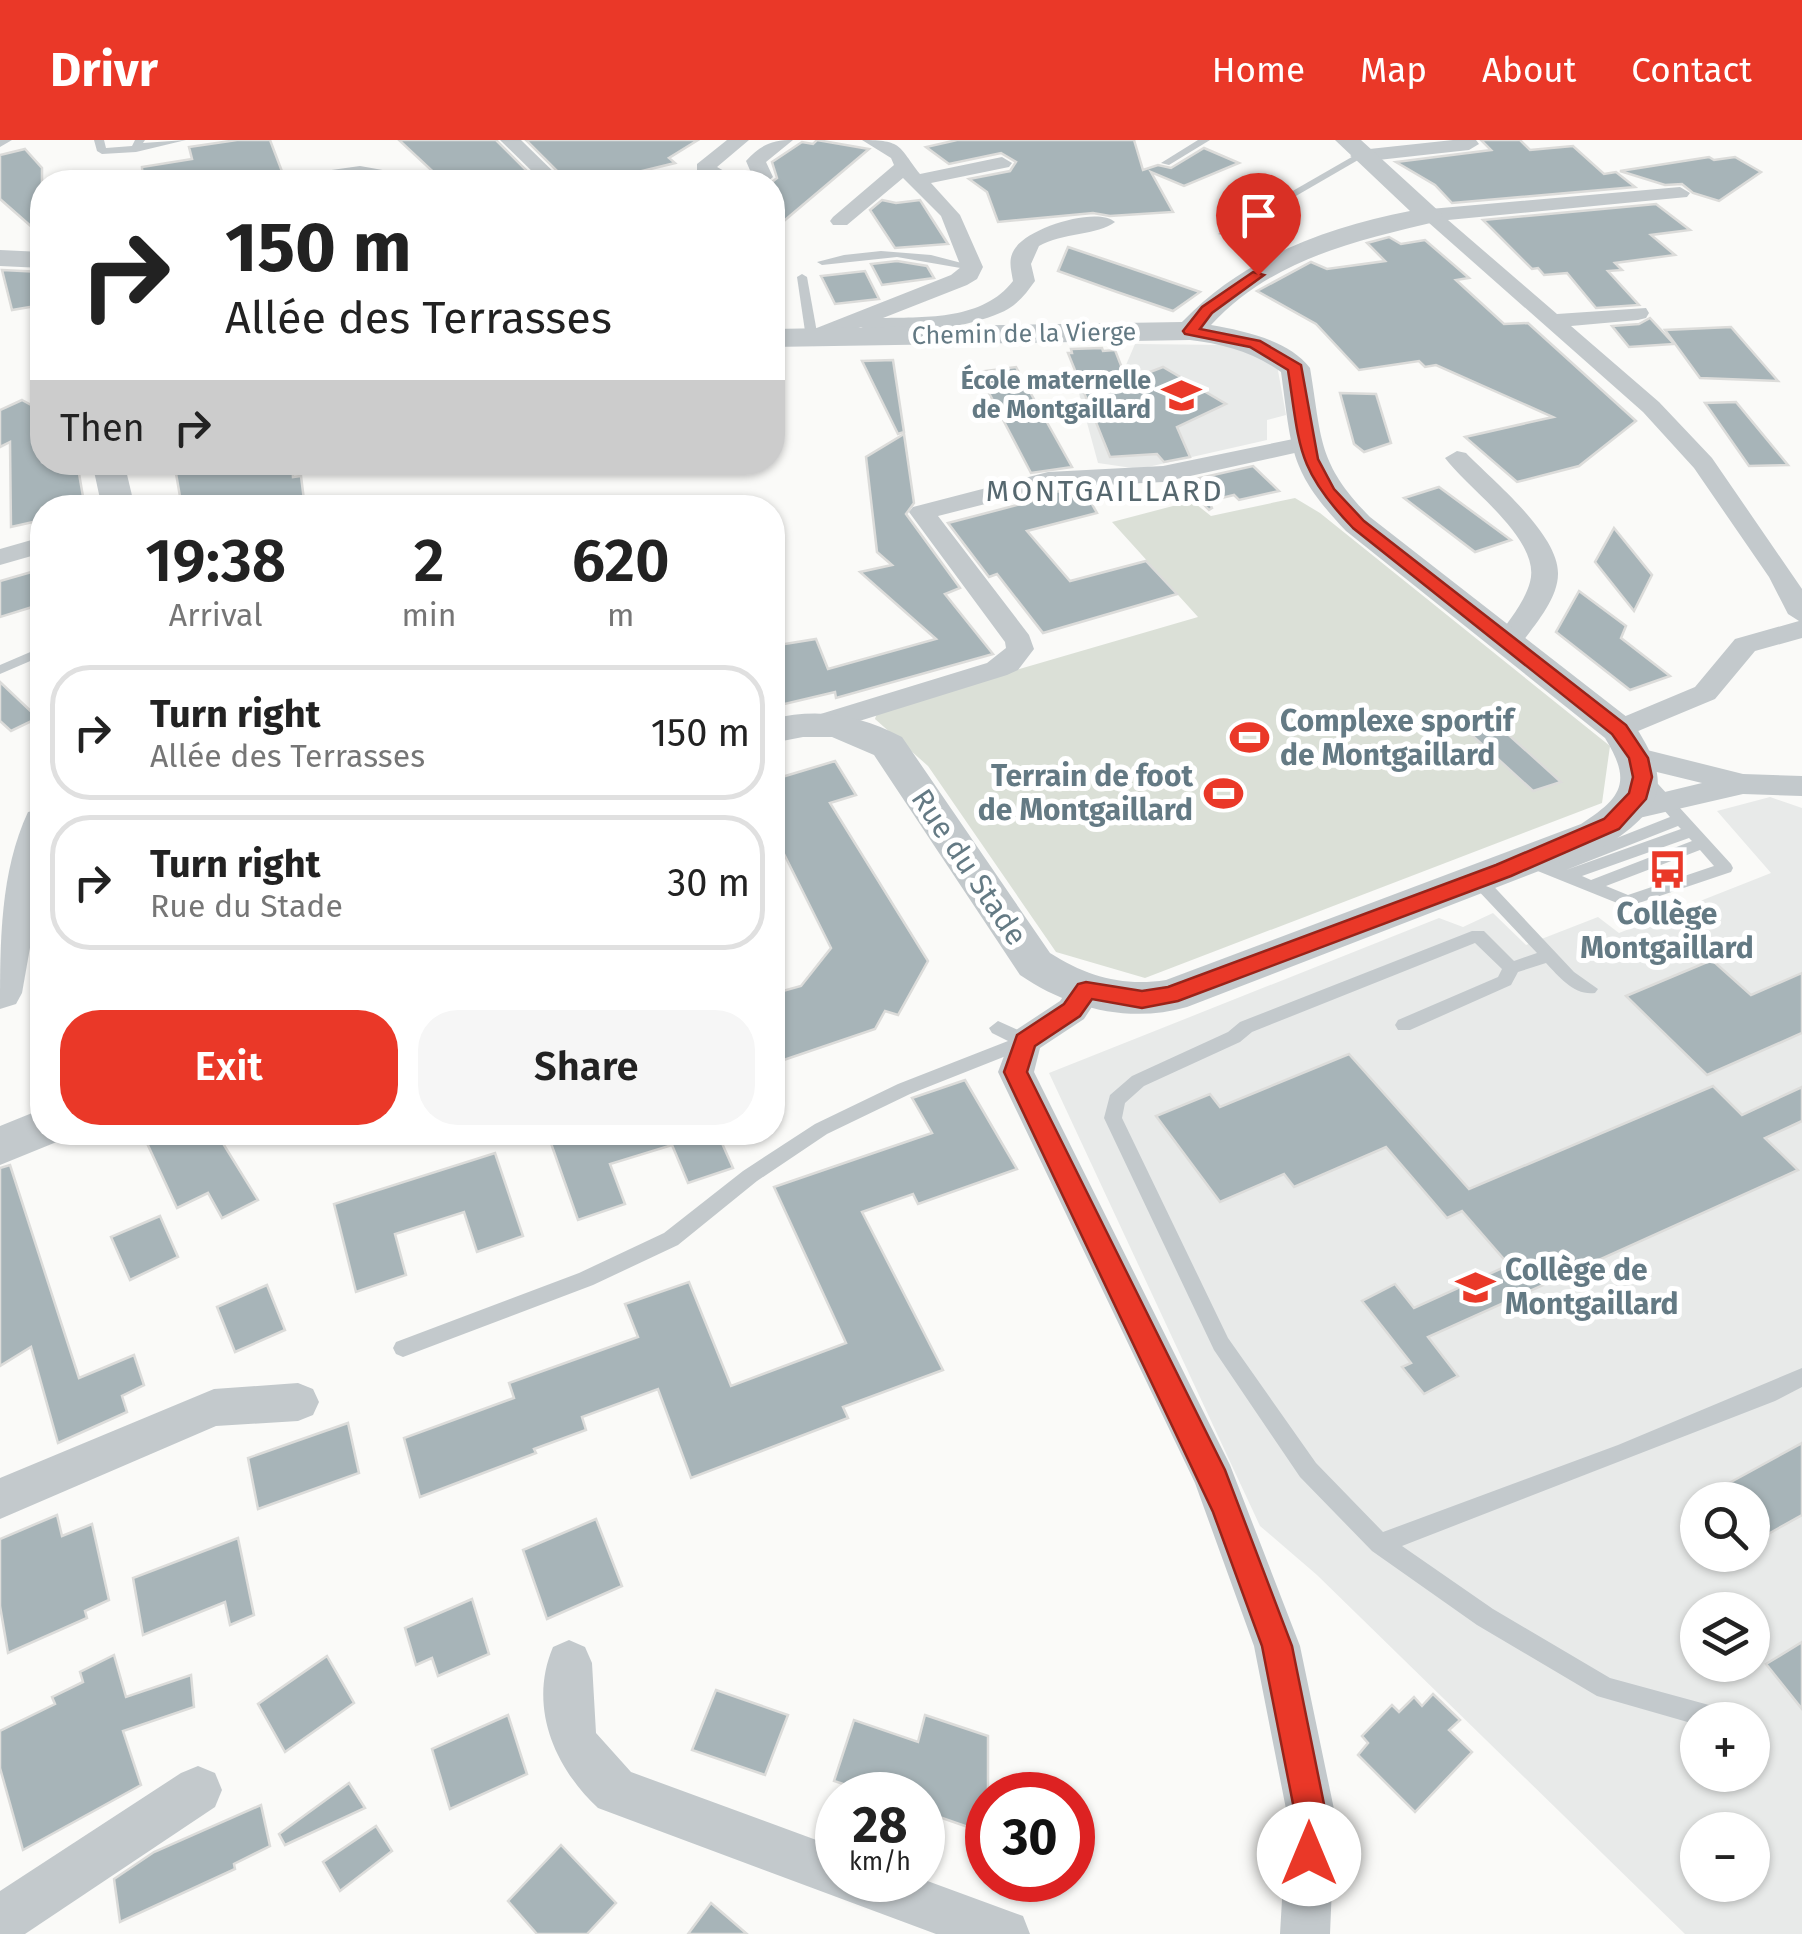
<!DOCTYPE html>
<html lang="en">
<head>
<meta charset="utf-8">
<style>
	:root { --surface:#fff; --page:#f6f6f6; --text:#222; --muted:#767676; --line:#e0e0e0; --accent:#ea3828 }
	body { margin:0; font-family:"Fira Sans",sans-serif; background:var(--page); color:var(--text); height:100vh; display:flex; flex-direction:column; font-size:38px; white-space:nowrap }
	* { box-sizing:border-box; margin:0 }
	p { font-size:32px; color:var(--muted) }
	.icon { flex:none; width:55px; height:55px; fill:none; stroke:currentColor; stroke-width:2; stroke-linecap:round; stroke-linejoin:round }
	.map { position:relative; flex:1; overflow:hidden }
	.panel { position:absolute; left:30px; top:355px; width:755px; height:650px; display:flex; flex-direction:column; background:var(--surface); border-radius:40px; box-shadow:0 2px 8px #0004 }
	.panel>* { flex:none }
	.hud { position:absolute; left:30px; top:30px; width:755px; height:305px; border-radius:40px; box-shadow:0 2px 8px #0004; background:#fff; color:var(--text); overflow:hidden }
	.buttons { position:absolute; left:1680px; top:1342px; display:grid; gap:20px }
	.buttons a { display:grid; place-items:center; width:90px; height:90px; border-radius:50%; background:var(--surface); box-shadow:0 2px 8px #0004; font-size:50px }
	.speed { position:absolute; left:815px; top:1632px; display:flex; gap:20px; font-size:50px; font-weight:700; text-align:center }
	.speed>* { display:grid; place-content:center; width:130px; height:130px; border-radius:50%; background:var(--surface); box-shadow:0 2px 8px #0004; line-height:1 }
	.speed small { font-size:25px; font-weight:400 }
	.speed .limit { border:15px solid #d22; background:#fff; color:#111 }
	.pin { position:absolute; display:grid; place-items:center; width:85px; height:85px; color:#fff; margin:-102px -42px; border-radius:50% 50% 50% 0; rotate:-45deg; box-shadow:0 0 10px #0007 }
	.pin .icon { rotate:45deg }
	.me { position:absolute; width:110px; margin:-55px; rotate:0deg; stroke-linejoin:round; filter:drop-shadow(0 0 8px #0008) }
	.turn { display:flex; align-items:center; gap:35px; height:210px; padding:0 30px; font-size:45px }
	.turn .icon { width:130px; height:130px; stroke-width:2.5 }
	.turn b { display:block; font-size:70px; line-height:85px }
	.then { display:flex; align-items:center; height:95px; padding:0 30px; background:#0003; gap:20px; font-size:38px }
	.eta { display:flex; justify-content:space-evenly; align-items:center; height:170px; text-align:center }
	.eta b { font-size:60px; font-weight:600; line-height:70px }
	.action { display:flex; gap:20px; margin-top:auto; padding:20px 30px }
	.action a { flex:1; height:115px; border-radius:40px; background:var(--accent); color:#fff; font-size:40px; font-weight:600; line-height:115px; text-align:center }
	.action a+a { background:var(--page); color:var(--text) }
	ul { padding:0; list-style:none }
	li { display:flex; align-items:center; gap:30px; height:135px; margin:0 20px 15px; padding:0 10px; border:5px solid var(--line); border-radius:40px }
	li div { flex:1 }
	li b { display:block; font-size:38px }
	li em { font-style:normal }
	header { display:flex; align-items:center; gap:60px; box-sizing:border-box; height:140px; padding:0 50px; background:var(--accent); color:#fff }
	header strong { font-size:48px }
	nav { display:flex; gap:55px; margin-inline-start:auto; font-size:35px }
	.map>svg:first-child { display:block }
	.built { fill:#e8eae9; fill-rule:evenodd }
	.green { fill:#dbe0d7 }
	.building { fill:#a7b4b8; stroke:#dcdcda; stroke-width:2.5 }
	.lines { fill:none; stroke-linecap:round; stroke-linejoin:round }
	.service { fill:#c3c9cc; fill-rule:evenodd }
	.minor { fill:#c3c9cc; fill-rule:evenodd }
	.tertiary { fill:#c3c9cc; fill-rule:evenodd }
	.route { fill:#ea3828; stroke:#98241a; stroke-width:2.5 }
	.labels { text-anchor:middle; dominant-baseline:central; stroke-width:10; stroke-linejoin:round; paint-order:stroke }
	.far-street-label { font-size:25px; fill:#647a84; stroke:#fff }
	.far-poi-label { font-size:25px; font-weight:bold; fill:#647a84; stroke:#fff; text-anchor:end }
	.far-quarter-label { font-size:30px; letter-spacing:2.5px; fill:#56686f; stroke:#fff }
	.poi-label { font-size:30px; font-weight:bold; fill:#647a84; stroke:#fff; text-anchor:start }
	.street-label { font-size:30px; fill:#647a84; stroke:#fff }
</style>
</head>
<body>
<header>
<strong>Drivr</strong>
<nav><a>Home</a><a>Map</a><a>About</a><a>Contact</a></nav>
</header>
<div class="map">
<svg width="1802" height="1794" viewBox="0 0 1802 1794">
	<rect width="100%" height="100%" fill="#fafaf8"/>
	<!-- built -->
	<g class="built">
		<path d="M1135,204L1228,205L1277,225L1286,275L1267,280V300L1139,329L1098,323L1074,235L1126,225Z"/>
		<path d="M1770,657L1802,668V1794H1685L1317,1435L1260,1386L1049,933L1439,778L1463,787L1493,773L1526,805L1598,777L1619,793L1771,733L1717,671ZM1698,1360H1752V1415H1698ZM1698,1470H1752V1525H1698ZM1698,1580H1752V1635H1698ZM1698,1690H1752V1745H1698Z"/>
	</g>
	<!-- green -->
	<path class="green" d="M1295,358L1320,373L1610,606L1602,663L1145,838L1056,812L928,626L875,579L878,570L1198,477L1112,382L1192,361L1211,376Z"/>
	<!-- building -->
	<g class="building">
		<path d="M237,0H270L283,34L240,42H143L142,27L192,19L189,7Z"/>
		<path d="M399,0H496L538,42H444Z"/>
		<path d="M526,0H698L669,18L675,23L597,42H568Z"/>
		<path d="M817,0L869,9L772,91V42L777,38L772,22L802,2L813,4Z"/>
		<path d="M957,0H1134L1143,30L1158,25L1171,28L1204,8L1239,23L1184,46L1151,32L1173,72L1110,76L1093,73L998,82L987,52L969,39L1010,31L1016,22L1001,13L949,24L926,7Z"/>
		<path d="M1481,0H1520L1530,10L1573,6L1604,34L1616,32L1635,47L1452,63L1435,45L1396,22L1491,10Z"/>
		<path d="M25,9L42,28V96L0,59V15Z"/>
		<path d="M1709,17L1714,20L1735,17L1761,32L1719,61L1693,53L1682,44L1665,45L1620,31Z"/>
		<path d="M882,60L896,63L920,60L948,104L895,108L870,70Z"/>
		<path d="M1656,64L1690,90L1651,95L1675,115L1615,123L1622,130L1608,131L1639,165L1596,168L1567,133L1544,135L1538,128L1532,129L1483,80Z"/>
		<path d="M1389,97L1401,104L1425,100L1469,138L1456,140L1504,184L1528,183L1636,281L1579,326L1517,342L1465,297L1553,277L1436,225L1425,227L1419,221L1359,230L1316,184L1257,151L1311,122L1327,129L1385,121L1367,103Z"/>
		<path d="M1068,107L1145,133L1200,152L1173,171L1117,152L1058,131Z"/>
		<path d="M897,121L927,126L934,138L882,145L871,124Z"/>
		<path d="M2,130L42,132V165L12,170Z"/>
		<path d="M865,131L879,159L835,164L821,136Z"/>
		<path d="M1650,178L1674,204L1629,207L1612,186L1639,184Z"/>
		<path d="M1731,187L1778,241L1700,238L1665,190Z"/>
		<path d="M1102,208L1103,211L1115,210L1127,241L1163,227L1226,264L1177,287L1190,317L1164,322L1157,314L1110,317L1068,213H1072L1071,209Z"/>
		<path d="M893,220L904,292L898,294L862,221Z"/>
		<path d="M1016,227L1072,327L1031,333L978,232Z"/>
		<path d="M1340,253L1376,254L1391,303L1364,312L1354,304Z"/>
		<path d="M22,260L42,271V322H77L85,368H42V380L11,387L10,302L0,307V270Z"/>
		<path d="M1736,262L1788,325L1749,326L1705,263Z"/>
		<path d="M904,294L914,363L906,374L960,448L945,454L993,514L836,558L835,552L772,567V506L816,499L828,529L936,499L860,432L892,425L877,412L866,317Z"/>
		<path d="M174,322H292L293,337L301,336L305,368H182Z"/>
		<path d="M1253,326L1279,351L1239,360L1234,355L1209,361L1212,368L1209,370L1182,342Z"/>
		<path d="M1439,347L1511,400L1475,412L1404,358Z"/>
		<path d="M1084,350L1097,373L1027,391L1070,441L1146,421L1177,454L1043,493L997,434L989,437L948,383L1044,358L1042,354L1049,352Z"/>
		<path d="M1614,388L1652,435L1634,471L1595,422Z"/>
		<path d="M42,429V464L0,477V441Z"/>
		<path d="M1579,451L1626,486L1621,498L1670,536L1630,550L1556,492Z"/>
		<path d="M0,542L38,578L11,591L0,581Z"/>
		<path d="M1491,579L1500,587L1561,642L1533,651L1464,588Z"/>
		<path d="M835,621L856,655L830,663L928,821L898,875L885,871L875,889L772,924V854L801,846L831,808L772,690V640Z"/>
		<path d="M1712,820L1751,855L1802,833V893L1707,935L1626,856Z"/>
		<path d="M1349,914L1469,1049L1713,946L1742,975L1802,947V981L1765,998L1798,1030L1428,1197L1458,1236L1424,1254L1402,1227L1411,1223L1362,1161L1395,1144L1414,1168L1509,1125L1462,1071L1447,1078L1386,1007L1294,1047L1284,1034L1220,1062L1156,976L1210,954L1220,967Z"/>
		<path d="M965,940L1017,1029L918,1064L913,1054L862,1072L943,1230L843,1267L848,1278L691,1338L658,1249L582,1277L586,1290L534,1309L536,1313L420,1357L404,1298L514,1258L509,1243L638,1197L625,1164L689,1142L731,1246L846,1203L774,1047L932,993L912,958Z"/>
		<path d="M165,992H216L258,1060L222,1078L208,1053L177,1068L146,1001Z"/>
		<path d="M547,992H717L733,1028L688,1043L672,1005L610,1024L625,1064L578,1080Z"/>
		<path d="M495,1013L523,1096L477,1112L464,1072L395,1094L406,1135L356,1152L334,1064Z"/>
		<path d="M10,1025L79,1238L134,1215L144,1245L122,1256L127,1272L58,1303L31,1207L0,1226V1028Z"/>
		<path d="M160,1076L178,1117L130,1140L111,1097Z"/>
		<path d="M267,1145L285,1190L235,1212L217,1167Z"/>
		<path d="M348,1283L359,1333L258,1369L248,1318Z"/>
		<path d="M1802,1303V1375L1752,1403V1360H1698Z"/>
		<path d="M57,1375L62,1396L92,1384L109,1460L85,1471L87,1478L8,1513L0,1466V1399Z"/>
		<path d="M596,1379L622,1446L547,1479L523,1410Z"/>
		<path d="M238,1398L254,1475L230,1485L225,1462L143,1495L133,1438Z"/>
		<path d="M472,1459L489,1514L438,1536L432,1518L416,1525L405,1488Z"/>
		<path d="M1802,1502V1569L1766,1524Z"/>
		<path d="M114,1515L126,1557L191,1535L194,1567L123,1591L141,1645L23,1710L0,1628V1591L55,1564L52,1557L83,1542L80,1532Z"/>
		<path d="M327,1516L354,1563L285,1612L258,1564Z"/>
		<path d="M716,1550L788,1575L765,1635L692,1610Z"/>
		<path d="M1433,1554L1460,1580L1449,1590L1472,1612L1415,1672L1358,1615L1368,1603L1362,1596L1392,1565L1399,1572L1414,1557L1422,1566Z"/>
		<path d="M508,1575L527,1634L450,1669L432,1609Z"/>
		<path d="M925,1575L988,1596V1694L922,1671V1655H876L834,1641L854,1580L918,1602Z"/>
		<path d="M349,1643L365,1668L285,1705L279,1694Z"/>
		<path d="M261,1665L270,1706L234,1724L235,1729L120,1782L114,1739L154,1712Z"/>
		<path d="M376,1686L392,1711L340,1751L323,1722Z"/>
		<path d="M561,1705L616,1763L587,1794H537L508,1761Z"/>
		<path d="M711,1763L747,1794H688Z"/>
	</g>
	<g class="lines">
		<!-- service -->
		<g class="service">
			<path d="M94,0H104L106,8L132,6L135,0H145L143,3L186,0L136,12L102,14L97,11Z"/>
			<path d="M1198,0H1210L1169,25L1161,23Z"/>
			<path d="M1357,14L1365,16L1227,96L1218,94Z"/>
			<path d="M881,111L931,115L977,127L972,130L897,117L822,125L817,122L844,115Z"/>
			<path d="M802,134L807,137L818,198L812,201L806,198L797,137Z"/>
			<path d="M42,507V516L0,534V525Z"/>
			<path d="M1643,632L1648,633L1731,724L1733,728L1731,732L1627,767L1523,725L1521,721L1523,717L1529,716L1551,724L1670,677L1635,637ZM1678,686L1681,689L1566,730ZM1689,698L1692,701L1591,740L1582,736ZM1700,710L1714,726L1628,755L1606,746Z"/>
			<path d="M1478,734L1484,736L1574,832L1598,849L1595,853C1575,856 1559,837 1546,823L1518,832L1511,845L1410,890H1398L1395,885L1398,880L1498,837L1502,829L1475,803L1252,892L1240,902L1144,946L1125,963L1122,978L1228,1198L1316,1323L1383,1392L1618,1305L1802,1228V1247L1775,1261L1402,1406L1493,1469L1610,1538L1720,1568L1728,1572L1732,1580H1698V1585L1597,1556L1477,1485L1372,1411L1300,1337L1214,1210L1104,978L1110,955L1132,936L1228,892L1240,882L1472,791H1484L1514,821L1537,813L1472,744L1470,740Z"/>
			<path d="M998,881L1031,896L1034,901L1031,906L910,954L827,994L757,1041L678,1105L593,1145L403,1217L396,1214L393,1208L396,1202L579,1133L664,1093L743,1031L815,984L898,944L1008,901L992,893L989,888Z"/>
			<path d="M1753,1577L1761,1581L1765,1589L1761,1597L1752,1601V1580H1745Z"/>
		</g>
		<!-- minor -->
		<g class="minor">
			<path d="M0,0H12L0,7Z"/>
			<path d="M500,0H521L564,42H543Z"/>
			<path d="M727,0H749L717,27L742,41L752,35L746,21C760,5 772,0 793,0L766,22L773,37L767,42H718L697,32V24Z"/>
			<path d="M862,0C903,0 898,6 920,34L1002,17L1012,23L1009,27L931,43L960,75L983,127L977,139L967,145L883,178C927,177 983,180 1013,141C1011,129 1008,120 1014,110C1026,88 1097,66 1115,82C1098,95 1062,93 1039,106L1031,124L1035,141C1027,152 1020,162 1008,169C982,185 885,203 861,187L820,203H804L801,198L804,193L951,135L961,127L941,76L903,38L847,85H833L830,81L833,77L894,25L891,18Z"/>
			<path d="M1453,0H1476L1479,4L1469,10L1360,22L1350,16L1360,10Z"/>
			<path d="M360,26L394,32L409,42L360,38L279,42L289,36Z"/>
			<path d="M1680,47L1690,53L1687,57L1448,80L1557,174L1646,168L1649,173L1646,178L1638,180L1571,186L1659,262L1712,318L1802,449V498L1755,511L1715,559L1619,599L1609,597L1604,590L1609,583L1695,547L1735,499L1799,481L1788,474L1769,437L1694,328L1643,272L1420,75L1430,69Z"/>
			<path d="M1308,296L1320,303L1317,308L1163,342L1048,348L938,376L1029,495L1034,509L1018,530L1007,535L824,592L814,590L809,583L814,576L987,523L1006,508L1005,502L909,372L913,367L1048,332L1163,326Z"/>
			<path d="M1457,311L1466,313C1492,340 1559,394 1558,434C1558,460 1532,488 1518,508L1508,510L1494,502C1507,483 1524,464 1530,442C1542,400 1467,348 1445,318Z"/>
			<path d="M42,397V413L0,425V409Z"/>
			<path d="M1639,608L1743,634L1802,636V656L1743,654L1626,681L1615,678L1611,671L1615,664L1702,643L1628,625L1624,618L1628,611Z"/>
			<path d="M1086,837L1098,841L1103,850L1084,879L1040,908L1034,932L1230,1325L1300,1506L1335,1674L1330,1794H1280L1287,1674L1254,1506L1195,1343L998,932L1013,892L1060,861L1074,841Z"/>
			<path d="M298,1243L313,1249L319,1262L313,1275L298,1281L216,1286L0,1379V1338L214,1249Z"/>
			<path d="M569,1500L585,1507L592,1523L596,1593L631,1632L838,1708V1740L922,1739L1023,1776L1030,1794H936L598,1668C554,1627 528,1566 553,1507Z"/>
			<path d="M198,1626L215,1633L222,1650L215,1667L25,1794H0V1751L181,1633Z"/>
		</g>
		<!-- tertiary -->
		<g class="tertiary">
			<path d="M1335,0H1361L1443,75L1439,81C1355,101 1272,119 1211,185C1244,191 1289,200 1310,228C1322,299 1317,323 1370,377L1632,581C1670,639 1669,664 1609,704L1187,867C1129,884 1068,868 1020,835L874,615L832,597H803L772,603V579C819,567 860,575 902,597L1050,813C1086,836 1123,847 1166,840L1581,684C1621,658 1633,643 1605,598L1346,391C1289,331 1292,311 1281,232C1253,212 1223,204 1190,200L772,207V189L1182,182C1243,118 1324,88 1410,71Z"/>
			<path d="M0,110L42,112V128L0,126Z"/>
			<path d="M92,322H124L135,368H102Z"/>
			<path d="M42,669V740L22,853L16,864L0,869C0,802 0,732 28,672Z"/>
			<path d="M42,969V992H63L59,1001L0,1025V986Z"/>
		</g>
	</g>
	<!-- route -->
	<path class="route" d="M1253,132L1264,135L1212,173L1200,189L1260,201L1301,225L1318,319L1334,349L1364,381L1626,585L1648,618L1652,637L1646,659L1619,689L1511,736L1178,861L1142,868L1092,859L1080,876L1035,906L1027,932L1225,1330L1292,1506L1326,1674L1325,1714L1320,1726L1309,1730L1297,1726L1293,1714L1295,1674L1262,1506L1213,1372L1004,932L1017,895L1064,864L1078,844L1086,842L1142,851L1168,847L1496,725L1604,679L1629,653L1633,637L1629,618L1612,594L1353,388C1296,329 1300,307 1288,230L1250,207L1185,194L1183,191L1202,167Z"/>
	<!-- icons -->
	<defs>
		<symbol id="school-bare" viewBox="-9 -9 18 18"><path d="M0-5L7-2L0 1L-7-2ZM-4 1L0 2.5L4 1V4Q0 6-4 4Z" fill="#ea3828" stroke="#fff" stroke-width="2.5" paint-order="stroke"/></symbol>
		<symbol id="stadium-bare" viewBox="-9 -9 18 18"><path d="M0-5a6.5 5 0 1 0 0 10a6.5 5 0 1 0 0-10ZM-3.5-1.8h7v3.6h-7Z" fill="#ea3828" stroke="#fff" stroke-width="2.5" paint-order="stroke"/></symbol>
		<symbol id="bus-bare" viewBox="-9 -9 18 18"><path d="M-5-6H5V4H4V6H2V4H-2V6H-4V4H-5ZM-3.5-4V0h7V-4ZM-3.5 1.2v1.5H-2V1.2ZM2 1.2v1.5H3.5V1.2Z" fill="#ea3828" stroke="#fff" stroke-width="2.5" paint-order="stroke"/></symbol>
	</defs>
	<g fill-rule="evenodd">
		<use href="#school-bare" x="1154" y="228" width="55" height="55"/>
		<use href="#stadium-bare" x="1222" y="570" width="55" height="55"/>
		<use href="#stadium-bare" x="1196" y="626" width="55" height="55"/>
		<use href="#bus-bare" x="1640" y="702" width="55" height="55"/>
		<use href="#school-bare" x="1448" y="1120" width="55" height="55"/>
	</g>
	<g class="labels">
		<!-- far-street labels -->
		<g class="far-street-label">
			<text transform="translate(1024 194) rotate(-1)">Chemin de la Vierge</text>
		</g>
		<!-- far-poi labels -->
		<g class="far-poi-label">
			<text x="1151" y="241">École maternelle<tspan x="1151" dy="29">de Montgaillard</tspan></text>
		</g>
		<!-- far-quarter labels -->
		<g class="far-quarter-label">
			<text x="1105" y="351">MONTGAILLARD</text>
		</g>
		<!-- poi labels -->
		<g class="poi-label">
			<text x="1280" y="581">Complexe sportif<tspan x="1280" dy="34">de Montgaillard</tspan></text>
			<text x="1193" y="636" text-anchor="end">Terrain de foot<tspan x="1193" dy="34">de Montgaillard</tspan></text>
			<text x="1667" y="774" text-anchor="middle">Collège<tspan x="1667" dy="34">Montgaillard</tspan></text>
			<text x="1505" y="1130">Collège de<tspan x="1505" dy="34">Montgaillard</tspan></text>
		</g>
		<!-- street labels -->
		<g class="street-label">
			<text transform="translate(969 727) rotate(56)">Rue du Stade</text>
		</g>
	</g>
</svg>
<div class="buttons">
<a><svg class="icon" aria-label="search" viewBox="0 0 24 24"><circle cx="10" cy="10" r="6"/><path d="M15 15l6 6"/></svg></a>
<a><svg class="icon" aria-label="layers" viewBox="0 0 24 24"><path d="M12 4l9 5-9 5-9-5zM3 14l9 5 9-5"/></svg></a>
<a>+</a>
<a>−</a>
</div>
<div class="speed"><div>28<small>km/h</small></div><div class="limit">30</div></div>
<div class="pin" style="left:1258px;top:135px;background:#d93025"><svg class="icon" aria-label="arrive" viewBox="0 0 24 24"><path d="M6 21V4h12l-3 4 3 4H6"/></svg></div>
<svg class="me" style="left:1309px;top:1714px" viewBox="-20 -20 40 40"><circle r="19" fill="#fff"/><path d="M0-13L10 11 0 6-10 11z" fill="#ea3828"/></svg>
<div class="hud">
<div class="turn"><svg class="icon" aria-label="right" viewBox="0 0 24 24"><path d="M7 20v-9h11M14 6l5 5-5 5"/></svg><div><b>150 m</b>Allée des Terrasses</div></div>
<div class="then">Then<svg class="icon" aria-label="right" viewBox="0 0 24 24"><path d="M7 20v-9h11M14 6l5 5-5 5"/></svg></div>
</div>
<section class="panel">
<div class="eta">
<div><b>19:38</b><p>Arrival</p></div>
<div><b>2</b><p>min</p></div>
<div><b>620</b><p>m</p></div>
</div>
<ul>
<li><svg class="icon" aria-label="right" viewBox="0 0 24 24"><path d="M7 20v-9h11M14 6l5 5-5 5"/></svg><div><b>Turn right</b><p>Allée des Terrasses</p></div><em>150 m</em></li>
<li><svg class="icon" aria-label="right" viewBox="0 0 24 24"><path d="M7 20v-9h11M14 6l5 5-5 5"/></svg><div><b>Turn right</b><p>Rue du Stade</p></div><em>30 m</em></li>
</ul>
<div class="action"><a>Exit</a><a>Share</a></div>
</section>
</div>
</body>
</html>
